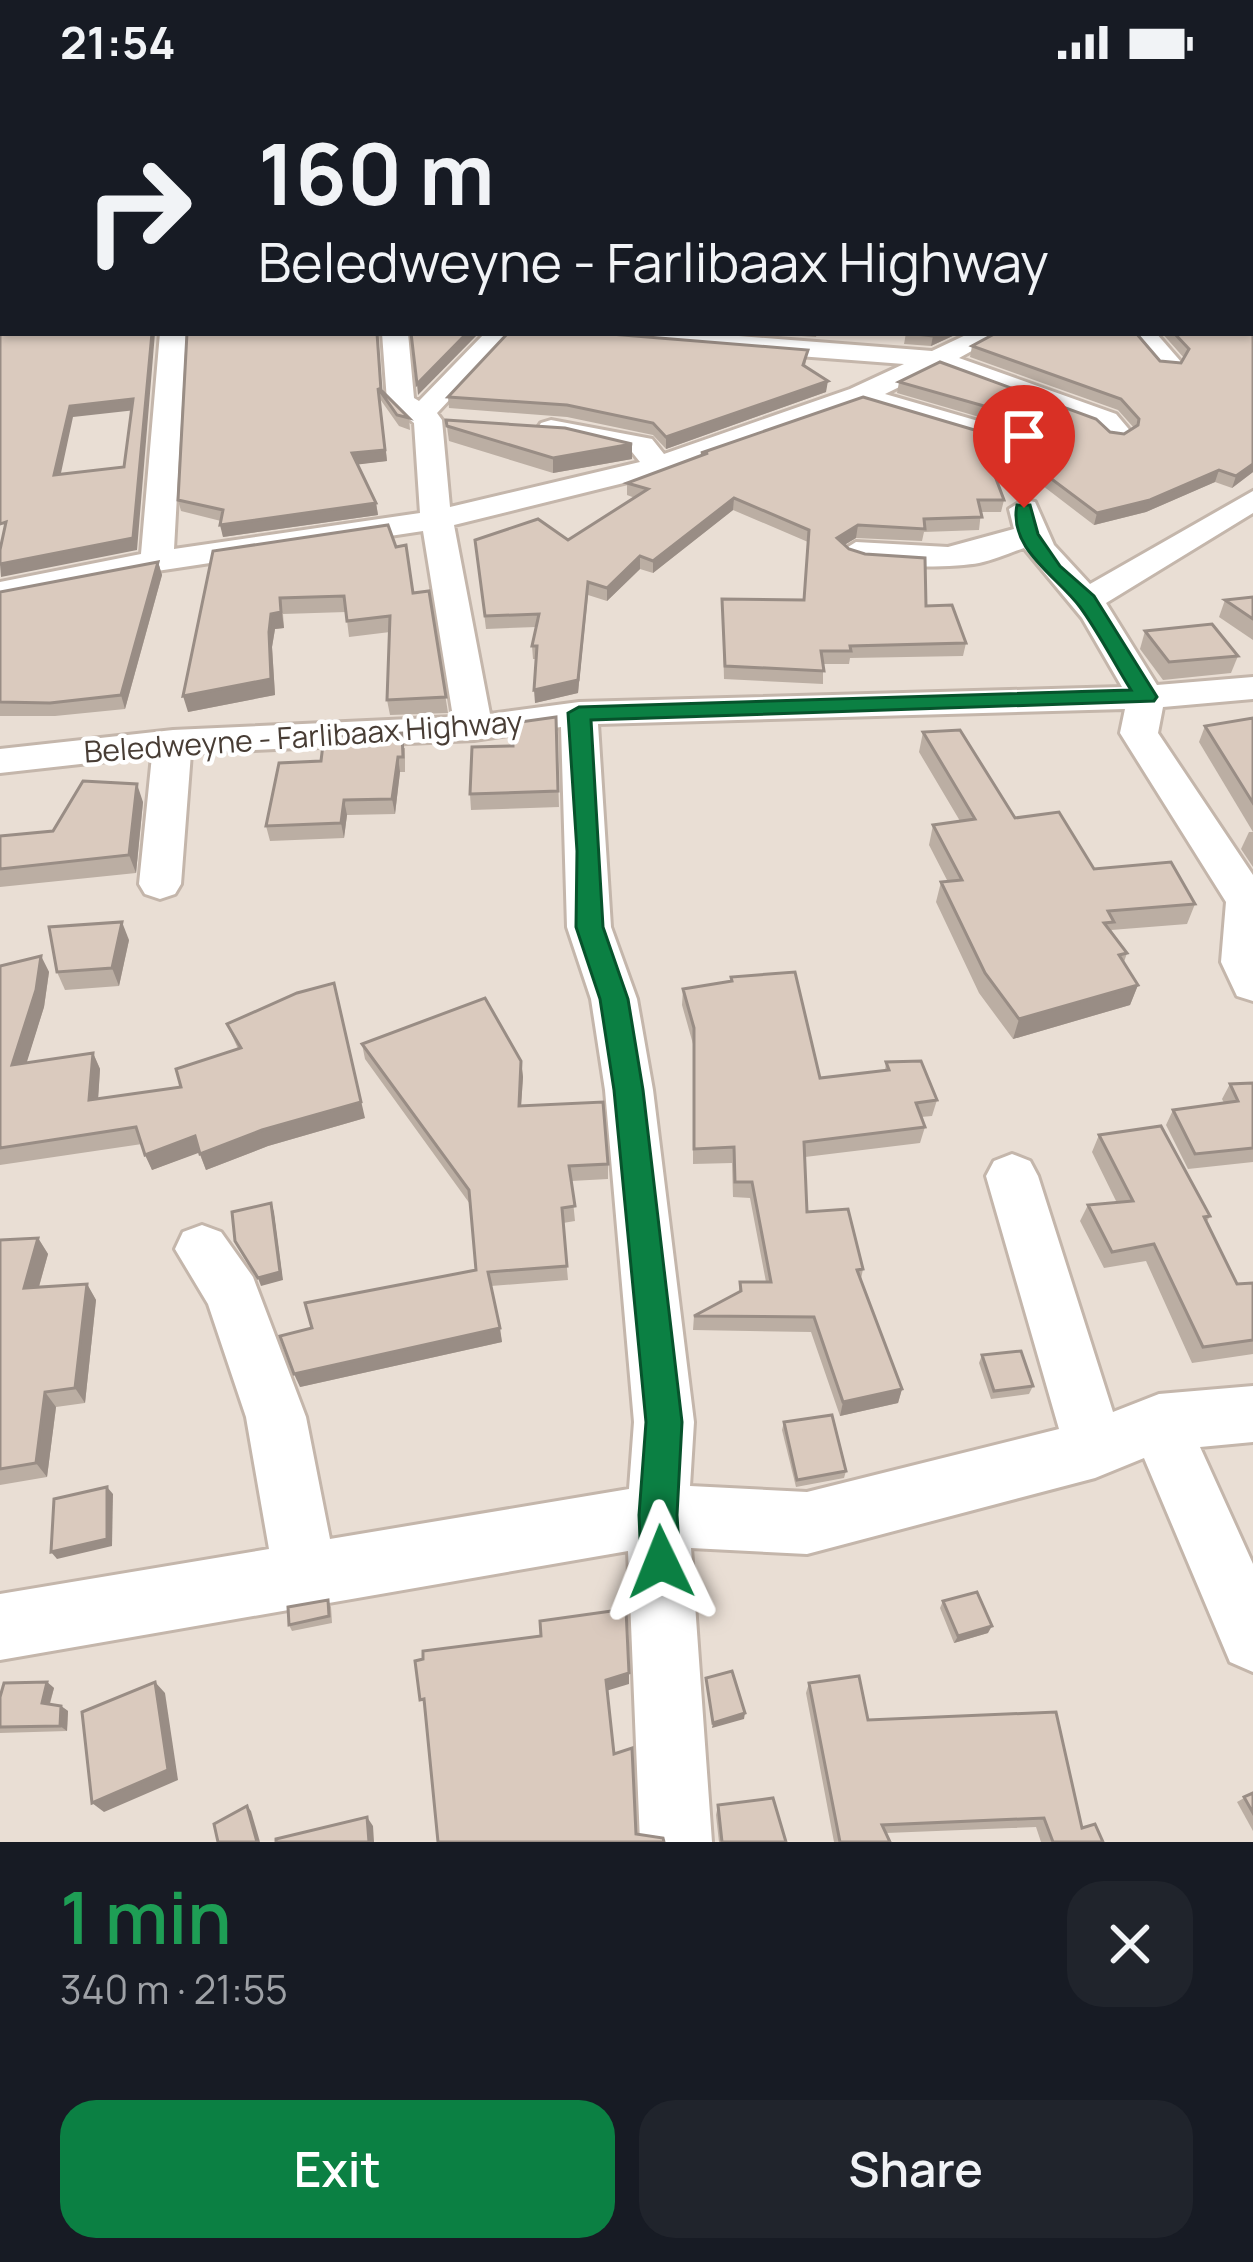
<!DOCTYPE html>
<html lang="en">
<head>
<meta charset="utf-8">
<style>
	:root { --surface:#171b24; --page:#20242c; --text:#f1f3f6; --muted:#9ea1a6; --accent:#0b8043 }
	body { margin:0; font-family:Manrope,sans-serif; background:var(--page); color:var(--text); height:100vh; display:flex; flex-direction:column; font-size:45px; white-space:nowrap }
	* { box-sizing:border-box; margin:0 }
	p { font-size:39px; color:var(--muted) }
	.icon { flex:none; width:66px; height:66px; fill:none; stroke:currentColor; stroke-width:2; stroke-linecap:round; stroke-linejoin:round }
	.map { position:relative; height:1758px; overflow:hidden }
	.drawer { display:flex; flex-direction:column; background:var(--surface); flex:1 }
	.drawer>* { flex:none }
	.hud { position:absolute; left:0px; top:0px; width:1254px; height:252px; box-shadow:0 3px 9px #0004; background:#171b24; color:var(--text); overflow:hidden }
	.pin { position:absolute; display:grid; place-items:center; width:102px; height:102px; color:#fff; margin:-123px -51px; border-radius:50% 50% 50% 0; rotate:-45deg; box-shadow:0 0 12px #0007 }
	.pin .icon { rotate:45deg }
	.me { position:absolute; width:132px; margin:-66px; rotate:358deg; stroke-linejoin:round; filter:drop-shadow(0 0 9px #0008) }
	.turn { display:flex; align-items:center; gap:42px; height:252px; padding:0 60px; font-size:54px }
	.turn .icon { width:156px; height:156px; stroke-width:2.5 }
	.turn b { display:block; font-size:84px; line-height:102px }
	.round { display:grid; place-items:center; flex:none; width:126px; height:126px; border-radius:36px; background:var(--page) }
	.head { display:flex; align-items:center; justify-content:space-between; height:204px; padding:0 60px }
	h1 { font-size:72px; font-weight:600; line-height:90px; color:#1e9e55 }
	.button { display:flex; gap:24px; margin-top:auto; padding:24px 60px }
	.button a { flex:1; height:138px; border-radius:36px; background:var(--accent); color:#fff; font-size:48px; font-weight:600; line-height:138px; text-align:center }
	.button a+a { background:var(--page); color:var(--text) }
	.status { display:flex; justify-content:space-between; align-items:center; height:84px; padding:0 60px; background:var(--surface); direction:ltr }
	.status svg { height:33px; fill:currentColor }
	.map>svg:first-child { display:block }
	.residential { fill:#e9ded4; fill-rule:evenodd }
	.lines { fill:none; stroke-linecap:round; stroke-linejoin:round }
	.minor-casing { stroke:#c4b6ab; stroke-width:6 }
	.minor { fill:#fff; fill-rule:evenodd }
	.wall { fill:#bbaea3 }
	.shaded-wall { fill:#998d85 }
	.building { fill:#dacabe; stroke:#998d85; stroke-width:3; fill-rule:evenodd }
	.route { fill:#0b8043; stroke:#07532c; stroke-width:3 }
	.labels { text-anchor:middle; dominant-baseline:central; stroke-width:9; stroke-linejoin:round; paint-order:stroke }
	.street-label { font-size:30px; fill:#483d35; stroke:#fff }
</style>
</head>
<body>
<div class="status"><b>21:54</b><svg viewBox="0 0 49 12"><path d="M0 12V9h3v3zM5 12V6h3v6zM10 12V3h3v9zM15 12V0h3v12zM26 1h20v11H26zM47 4h2v5h-2z"/></svg></div>
<div class="map">
<svg width="1253" height="1758" viewBox="0 0 1253 1758">
	<rect width="100%" height="100%" fill="#f4ede6"/>
	<!-- residential -->
	<path class="residential" d="M0,0H1253V1758H0ZM3,3H1251V249H3Z"/>
	<g class="lines">
		<defs>
			<g id="minor">
				<path d="M160,249H186L174,465L420,429L414,339L387,317L382,249H408L414,314L419,317L485,249H512L437,329L442,336L450,423L640,378L632,368L541,351L537,345L541,339L551,336L652,355L664,370L850,305L904,280L602,257L589,249H701L932,267L970,249H1004L959,274L1116,330L1132,349L1118,358L1108,355L1096,342L938,284L885,310L1040,355L1044,361L1040,367H1020L861,320L668,388L454,441L490,630L579,618L1122,603L1082,534L1024,464C1009,469 994,476 979,479C954,484 855,486 840,468L856,458L948,463L1014,445L1009,425L1024,416L1035,418L1054,461L1090,500L1253,407V429L1106,519L1157,601L1253,593V615L1163,623L1158,649L1253,791V917L1237,912L1221,878L1226,818L1120,649L1125,625L598,640L611,843L637,915L653,1006L694,1338L690,1402L807,1408L1059,1345L986,1092L994,1077L1012,1070L1030,1077L1038,1092L1113,1328L1159,1310L1253,1302V1358L1200,1363L1253,1480V1588L1230,1578L1144,1374L1095,1394L807,1470L691,1464L712,1758H640L628,1467L0,1576V1510L269,1465L246,1333L208,1220L175,1165L183,1148L202,1141L221,1148L253,1193L306,1333L330,1455L629,1405L634,1338L605,1006L591,915L567,843L561,643L474,656L191,669L181,800L175,810L160,815L145,810L139,800L152,672L0,689V665L173,646L453,633L423,447L157,487L0,518V498L141,470Z"/>
				<path d="M1129,249H1156L1182,279L1178,285H1160Z"/>
			</g>
		</defs>
		<!-- minor casing -->
		<use href="#minor" class="minor-casing"/>
		<!-- minor -->
		<use href="#minor" class="minor"/>
	</g>
	<!-- wall -->
	<g class="wall">
		<path d="M1253,0V388L1232,404L1215,398L1146,428L1094,441L992,363L994,352L1043,360L1045,358L1041,351L897,309L899,298L1124,350L1134,344L1118,326L970,273L972,262L1181,279L1184,274L1162,249H1251V3Z"/>
		<path d="M378,249L382,307L409,334L410,346L399,342L380,315L387,377L358,380L376,419L378,431L223,453L221,437L181,427L178,416Z"/>
		<path d="M759,249H817L816,253Z"/>
		<path d="M906,249H959L931,262L904,260Z"/>
		<path d="M602,251L808,266L805,282L826,308L666,365L653,351L567,333L449,324L448,313Z"/>
		<path d="M446,336L632,360V375L553,389L449,357Z"/>
		<path d="M701,369L1004,416L1001,428H981L979,446L924,448L922,457L856,454L844,461L926,522L966,559L963,572L850,574L849,580H823V600L724,595L722,515L804,516L808,458L733,426L653,489L640,485L607,517L588,511L578,609L535,619L536,575H533L532,562L536,543L486,545L475,456H568L635,414L627,411V399L701,372Z"/>
		<path d="M213,467L413,509L429,507L448,629L390,631L387,616L390,548L349,553L346,528L283,530L284,544L275,545L272,563L275,611L188,628Z"/>
		<path d="M158,478L162,491L125,625L55,632H0V508Z"/>
		<path d="M1253,513V556L1219,533L1225,516Z"/>
		<path d="M1145,547L1238,572L1231,589L1163,596L1140,565Z"/>
		<path d="M556,633L559,723L471,726L470,710L513,662Z"/>
		<path d="M1253,634V748L1199,658L1205,642Z"/>
		<path d="M923,648L1015,734L1094,785L1195,820L1187,840L1111,846L1127,869L1124,878L1138,901L1130,921L1013,955L979,909L936,818L941,798H948L929,761L933,741L960,737L919,668Z"/>
		<path d="M405,664V688H400L395,730L347,731L344,754L270,757L266,742L321,677Z"/>
		<path d="M143,718L136,789L0,803V752L53,747Z"/>
		<path d="M1249,748H1253V783L1241,765Z"/>
		<path d="M129,856L119,902L65,906L57,888Z"/>
		<path d="M41,872L49,888L44,923L26,979L93,969L100,985L98,1015L181,1003L238,965L227,940L365,1034L268,1062L206,1086L199,1068L152,1086L142,1060L0,1081V882Z"/>
		<path d="M731,893L820,994L885,987L886,978L937,1016L932,1032L921,1033L925,1043L920,1059L805,1073L807,1128L863,1185L861,1195L902,1305L898,1319L840,1332L811,1248L693,1246L694,1232L739,1208L740,1198H766L750,1114L733,1113L732,1079L693,1080V960L682,921L683,905L731,898Z"/>
		<path d="M362,960L521,977L523,993L521,1022L608,1080V1095L571,1097L575,1137L563,1139L568,1196L491,1202L502,1258L300,1303L312,1244L476,1186L470,1120L365,975Z"/>
		<path d="M1253,999V1078L1188,1085L1166,1041L1173,1026L1224,1019L1222,1015L1230,1000Z"/>
		<path d="M1099,1051L1210,1132L1206,1139L1237,1200L1253,1199V1270L1192,1279L1146,1177L1104,1184L1080,1137L1088,1121L1117,1119L1092,1068Z"/>
		<path d="M38,1154L48,1170L39,1203L87,1200L96,1216L85,1319L56,1323L47,1393L0,1401V1156Z"/>
		<path d="M982,1271L1033,1302L1029,1310L991,1315L979,1279Z"/>
		<path d="M784,1338L846,1387L844,1394L796,1403L782,1346Z"/>
		<path d="M328,1516L331,1523L332,1539L292,1547L289,1541Z"/>
		<path d="M943,1517L988,1549L954,1559L940,1524Z"/>
		<path d="M47,1598L54,1604L50,1620L61,1622L68,1627L67,1647L0,1649V1613Z"/>
		<path d="M809,1599L868,1636L1082,1744L1103,1758H1041L1036,1743L886,1749L890,1758H834L806,1609Z"/>
		<path d="M1253,1709V1747L1237,1718Z"/>
		<path d="M718,1721L786,1758H719L716,1731Z"/>
	</g>
	<!-- shaded-wall -->
	<g class="shaded-wall">
		<path d="M152,249H155L137,466L1,493L0,480L133,454Z"/>
		<path d="M467,249H479L418,311L417,300Z"/>
		<path d="M939,249H959L931,262L933,252Z"/>
		<path d="M828,297L826,308L666,365V353Z"/>
		<path d="M133,315L136,326L73,333L58,403L54,391L70,322Z"/>
		<path d="M380,315L387,377L354,381L352,369Z"/>
		<path d="M632,360V375L553,389V374Z"/>
		<path d="M1253,380V388L1232,404L1236,392Z"/>
		<path d="M1219,386L1215,398L1146,428L1094,441L1097,429Z"/>
		<path d="M734,414L733,426L653,489V477Z"/>
		<path d="M376,419L378,431L223,453L220,441Z"/>
		<path d="M858,441L856,454L836,466L837,454Z"/>
		<path d="M640,472V485L607,517V504Z"/>
		<path d="M158,478L162,491L125,625L121,611Z"/>
		<path d="M588,498L578,609L535,619L534,606Z"/>
		<path d="M280,514L284,544L275,545L272,563L275,611L188,628L183,612L269,548L271,530Z"/>
		<path d="M398,673L400,688L395,730L392,715Z"/>
		<path d="M137,700L143,718L136,789L129,771Z"/>
		<path d="M344,716L347,731L344,754L341,739Z"/>
		<path d="M122,838L129,856L119,902L112,884Z"/>
		<path d="M41,872L49,888L44,923L21,997L12,981Z"/>
		<path d="M334,899L365,1034L268,1062L206,1086L200,1070Z"/>
		<path d="M1138,901L1130,921L1013,955L1019,935Z"/>
		<path d="M93,969L100,985L97,1032L89,1016Z"/>
		<path d="M521,977L523,993L520,1038L519,1022Z"/>
		<path d="M195,1052L201,1068L152,1086L145,1071Z"/>
		<path d="M271,1119L274,1128L283,1196L261,1202L258,1194Z"/>
		<path d="M38,1154L48,1170L34,1220L24,1204Z"/>
		<path d="M87,1200L96,1216L85,1319L75,1304Z"/>
		<path d="M500,1244L502,1258L300,1303L294,1290Z"/>
		<path d="M902,1305L898,1319L840,1332L843,1318Z"/>
		<path d="M45,1308L56,1323L47,1393L36,1379Z"/>
		<path d="M107,1403L113,1410L112,1462L57,1475L51,1468Z"/>
		<path d="M992,1542L988,1549L954,1559L958,1552Z"/>
		<path d="M629,1589V1600L606,1607V1596Z"/>
		<path d="M47,1598L54,1604L48,1625L42,1619Z"/>
		<path d="M155,1598L165,1609L178,1696L104,1728L92,1719Z"/>
		<path d="M61,1622L68,1627L67,1647L60,1642Z"/>
		<path d="M745,1629L744,1635L712,1644L713,1639Z"/>
		<path d="M247,1722L251,1727L260,1758H257Z"/>
		<path d="M367,1733L373,1742L374,1758H369Z"/>
	</g>
	<!-- building -->
	<g class="building">
		<path d="M4,0H1253V105L1251,106V3H4Z"/>
		<path d="M0,9H3V84L0,82Z"/>
		<path d="M3,91V129L0,130V100Z"/>
		<path d="M1251,112L1253,120V165L1251,166Z"/>
		<path d="M3,147V201V199L0,200V149Z"/>
		<path d="M1251,171L1253,180V380L1236,392L1219,386L1150,416L1097,429L994,352L1043,360L1050,352L1044,339L899,298L940,278L1096,335L1110,348L1124,350L1138,341L1139,335L1121,315L972,262L996,249H1136L1160,277L1181,279L1189,265L1174,249H1251Z"/>
		<path d="M3,217V249H152L133,454L0,480V466L6,438L0,440V219ZM133,315L124,383L54,391L70,322Z"/>
		<path d="M187,249H377L381,306L409,334L397,331L378,304L385,366L352,369L376,419L220,441L223,426L178,416Z"/>
		<path d="M411,249H467L417,300Z"/>
		<path d="M508,249H598L808,266L803,281L828,297L666,353L653,339L567,321L448,313Z"/>
		<path d="M906,249H939L933,252Z"/>
		<path d="M863,313L978,347L1004,416H978L982,433L924,435L925,445L858,441L837,454L849,465L865,470L925,474L926,522L952,521L966,559L850,562L851,567H821L824,587L725,582L722,515L804,516L809,446L734,414L653,477L640,472L607,504L588,498L578,596L534,606L537,562H532L539,530L485,532L475,456L538,435L568,456L648,405L627,399L708,369H701Z"/>
		<path d="M446,336L565,344L632,360L553,374L447,342Z"/>
		<path d="M388,441L396,463L406,461L413,509L429,507L446,613L387,616L390,532L347,537L344,512L280,514L281,528L271,530L269,548L271,595L183,612L213,467Z"/>
		<path d="M158,478L121,611L50,619L0,618V508Z"/>
		<path d="M1253,513V535L1225,516Z"/>
		<path d="M1212,540L1238,572L1169,578L1145,547Z"/>
		<path d="M556,633L558,707L470,710L472,663L513,662V639Z"/>
		<path d="M1253,634V719L1205,642Z"/>
		<path d="M960,646L1015,734L1059,728L1094,785L1171,778L1195,820L1108,827L1114,838L1104,839L1127,869L1119,871L1138,901L1019,935L985,889L941,798L962,796L933,741L975,735L923,648Z"/>
		<path d="M402,649L403,673H398L392,715L344,716L341,739L266,742L279,679L321,677L324,652Z"/>
		<path d="M83,697L137,700L129,771L0,785V752L53,747Z"/>
		<path d="M122,838L112,884L57,888L49,843Z"/>
		<path d="M41,872L36,906L12,981L93,969L89,1016L181,1003L176,985L241,964L227,940L297,909L334,899L361,1018L262,1046L200,1070L195,1052L145,1071L136,1043L0,1064V882Z"/>
		<path d="M795,888L820,994L889,986L886,978L921,977L937,1016L916,1019L925,1043L804,1058L807,1128L848,1125L863,1185L857,1186L902,1305L843,1318L814,1233L694,1232L741,1207L740,1198H771L752,1098H735L734,1063L694,1065V944L683,905L732,897L731,893Z"/>
		<path d="M485,914L521,977L519,1022L603,1018L608,1080L569,1082L575,1122L562,1124L567,1182L488,1188L500,1244L294,1290L280,1252L312,1244L305,1219L476,1186L469,1106L362,960Z"/>
		<path d="M1253,999V1064L1195,1070L1173,1026L1238,1017L1230,1000Z"/>
		<path d="M1161,1042L1210,1132L1204,1133L1237,1200L1253,1199V1256L1203,1263L1154,1160L1112,1168L1088,1121L1133,1117L1099,1051Z"/>
		<path d="M271,1119L280,1188L258,1194L235,1157L232,1128Z"/>
		<path d="M38,1154L24,1204L87,1200L75,1304L45,1308L36,1379L0,1385V1156Z"/>
		<path d="M1021,1267L1033,1302L994,1307L982,1271Z"/>
		<path d="M832,1331L846,1387L797,1396L784,1338Z"/>
		<path d="M107,1403V1455L51,1468L54,1415Z"/>
		<path d="M977,1508L992,1542L958,1552L943,1517Z"/>
		<path d="M328,1516L329,1532L289,1541L288,1523Z"/>
		<path d="M626,1525L629,1589L606,1596L614,1670L632,1664L636,1750L663,1754L664,1758H438L424,1615L420,1616L415,1577L423,1575V1567L541,1552L540,1537Z"/>
		<path d="M732,1587L745,1629L713,1639L706,1594Z"/>
		<path d="M859,1592L868,1636L1056,1628L1082,1744L1095,1740L1103,1758H1053L1044,1734L882,1741L890,1758H840L809,1599Z"/>
		<path d="M47,1598L42,1619L61,1622L60,1642L0,1643V1613L4,1599Z"/>
		<path d="M155,1598L168,1686L92,1719L82,1628Z"/>
		<path d="M1253,1709V1729L1244,1713Z"/>
		<path d="M773,1714L786,1758H722L718,1721Z"/>
		<path d="M247,1722L257,1758H218L214,1740Z"/>
		<path d="M367,1733L369,1758H276V1755Z"/>
	</g>
	<!-- route -->
	<path class="route" d="M1017,421H1030L1038,450L1060,482L1094,512L1157,613L1154,617L591,636L603,843L628,915L643,1006L682,1338L677,1431L680,1478L674,1491L661,1497L647,1491L641,1478L639,1431L646,1338L614,1006L600,915L576,843L577,767L568,629L579,623L1131,606C1114,579 1099,549 1080,523C1057,492 1008,465 1017,421Z"/>
	<g class="labels">
		<!-- street labels -->
		<g class="street-label">
			<text transform="translate(303 652) rotate(-4)">Beledweyne - Farlibaax Highway</text>
		</g>
	</g>
</svg>
<div class="pin" style="left:1024px;top:424px;background:#d93025"><svg class="icon" aria-label="arrive" viewBox="0 0 24 24"><path d="M6 21V4h12l-3 4 3 4H6"/></svg></div>
<svg class="me" style="left:661px;top:1478px" viewBox="-20 -20 40 40"><path d="M0-17L14 15 0 8-14 15z" fill="#0b8043" stroke="#fff" stroke-width="4"/></svg>
<div class="hud">
<div class="turn"><svg class="icon" aria-label="right" viewBox="0 0 24 24"><path d="M7 20v-9h11M14 6l5 5-5 5"/></svg><div><b>160 m</b>Beledweyne - Farlibaax Highway</div></div>
</div>
</div>
<section class="drawer">
<div class="head"><div><h1>1 min</h1><p>340 m · 21:55</p></div><a class="round"><svg class="icon" aria-label="close" viewBox="0 0 24 24"><path d="M6 6l12 12M18 6L6 18"/></svg></a></div>
<div class="button"><a>Exit</a><a>Share</a></div>
</section>
</body>
</html>
